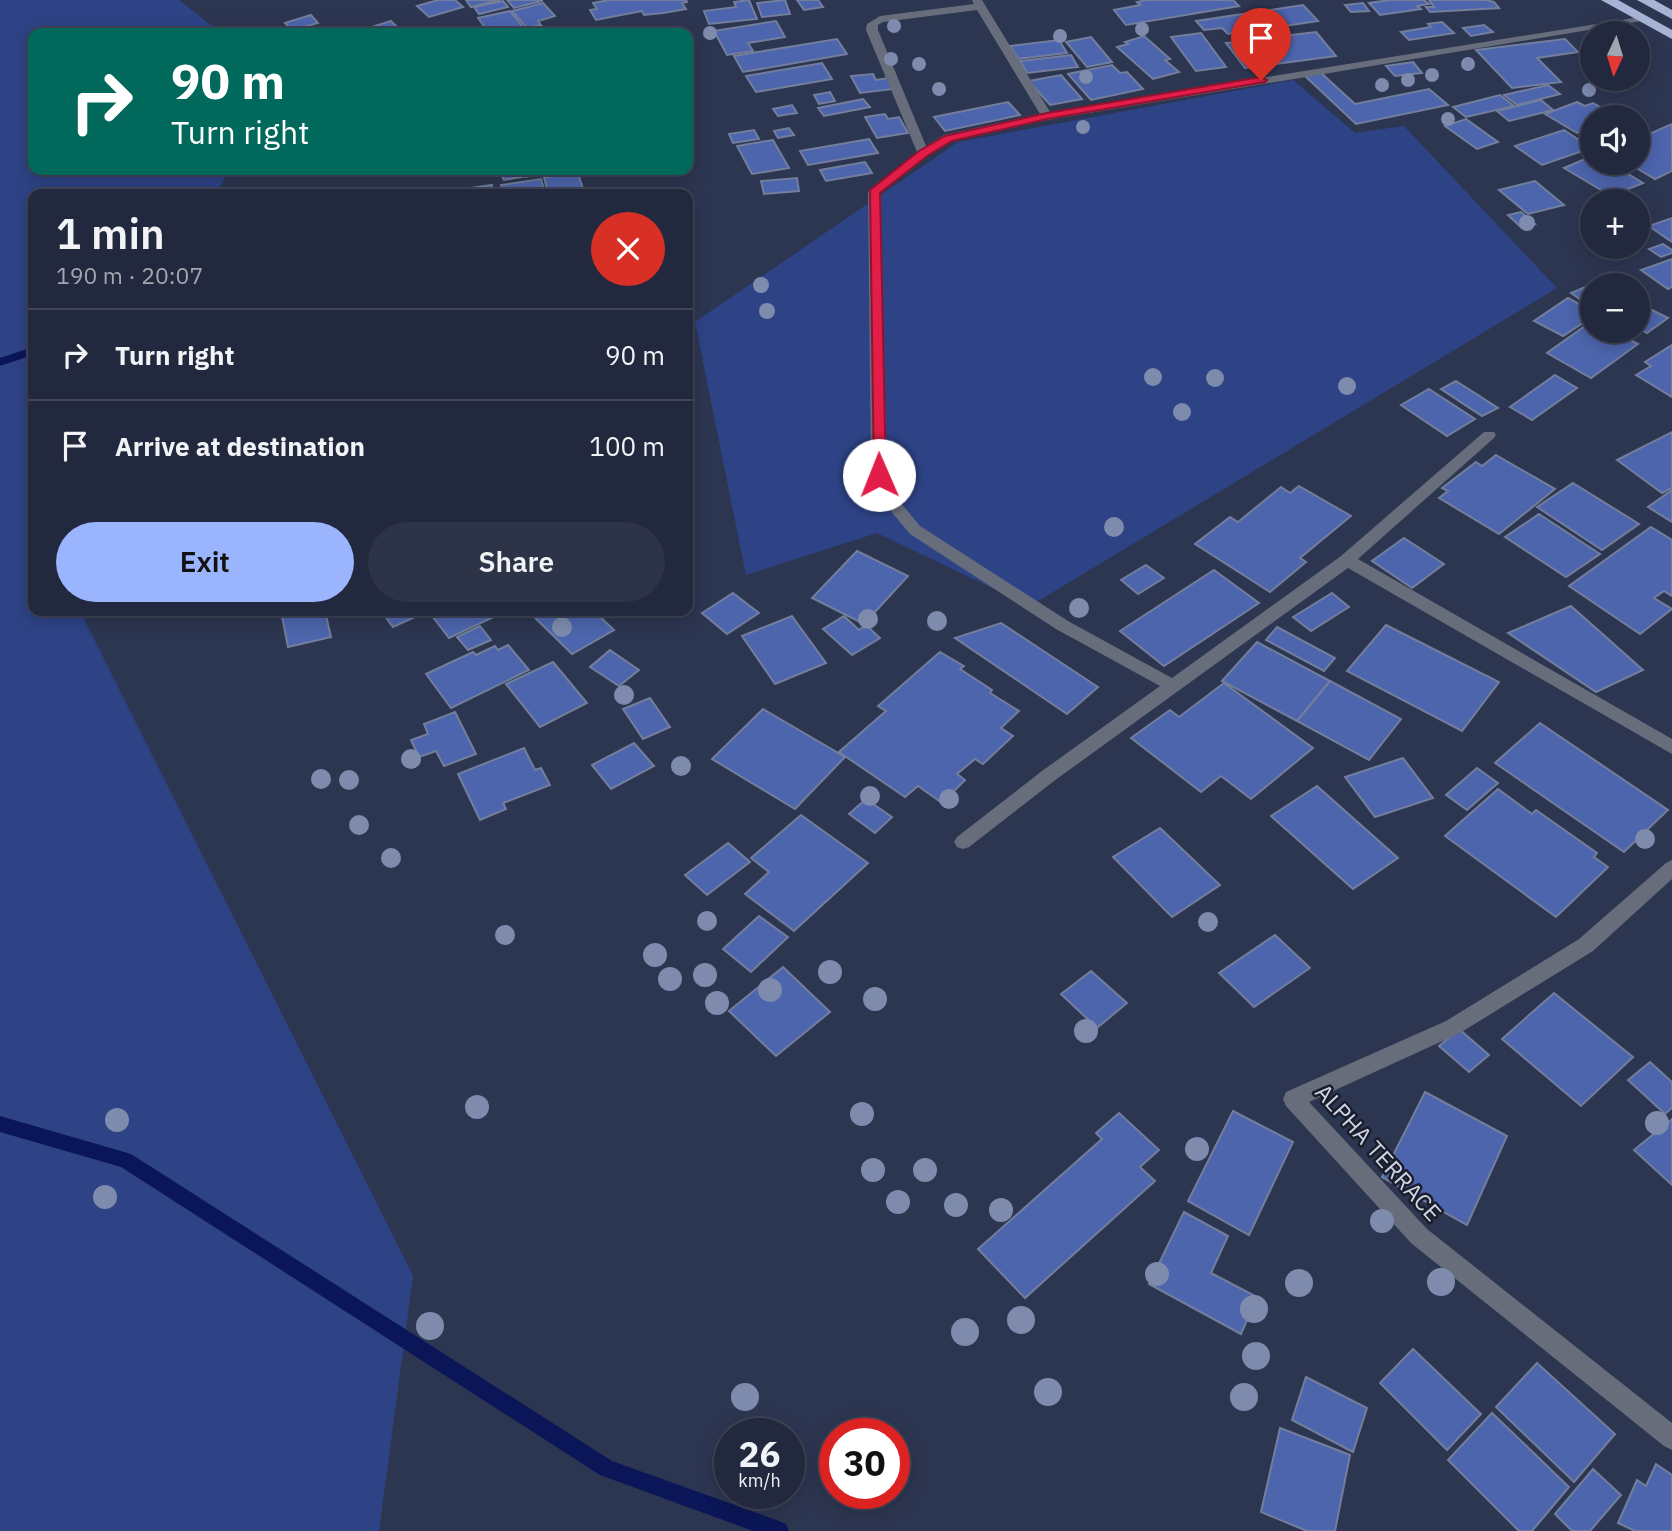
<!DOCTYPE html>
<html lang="en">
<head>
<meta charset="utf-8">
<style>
	:root { --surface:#22283d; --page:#2e3448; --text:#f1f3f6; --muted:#a2a6b0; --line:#3f4457; --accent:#9ab5fd }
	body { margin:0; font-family:"IBM Plex Sans",sans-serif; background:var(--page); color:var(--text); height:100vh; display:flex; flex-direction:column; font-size:26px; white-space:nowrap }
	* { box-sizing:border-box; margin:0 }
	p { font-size:23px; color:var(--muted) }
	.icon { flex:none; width:38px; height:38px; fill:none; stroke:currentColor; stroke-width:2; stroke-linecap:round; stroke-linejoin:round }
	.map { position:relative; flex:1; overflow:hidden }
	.side { position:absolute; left:28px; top:189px; width:665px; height:427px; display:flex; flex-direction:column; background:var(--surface); border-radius:14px; box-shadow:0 4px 18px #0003,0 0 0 2px var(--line) }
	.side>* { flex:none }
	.banner { position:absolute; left:28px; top:28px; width:665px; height:147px; border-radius:14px; box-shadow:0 4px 18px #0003,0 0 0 2px var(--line); background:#00695c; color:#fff; overflow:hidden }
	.needle { width:46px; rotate:184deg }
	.controls { position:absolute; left:1580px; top:21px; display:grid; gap:14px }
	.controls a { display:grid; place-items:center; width:70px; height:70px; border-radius:50%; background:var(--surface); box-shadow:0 4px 18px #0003,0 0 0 2px var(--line); font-size:35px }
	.speed { position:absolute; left:714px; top:1418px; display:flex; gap:14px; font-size:35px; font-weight:700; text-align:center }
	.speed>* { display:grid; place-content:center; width:91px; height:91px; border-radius:50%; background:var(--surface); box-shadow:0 4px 18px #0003,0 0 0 2px var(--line); line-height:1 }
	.speed small { font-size:18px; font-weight:400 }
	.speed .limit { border:10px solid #d22; background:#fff; color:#111 }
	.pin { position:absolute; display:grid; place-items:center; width:60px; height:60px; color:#fff; margin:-72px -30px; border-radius:50% 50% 50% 0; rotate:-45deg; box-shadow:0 0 7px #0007 }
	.pin .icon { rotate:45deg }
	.me { position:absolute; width:77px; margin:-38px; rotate:359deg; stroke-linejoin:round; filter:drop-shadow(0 0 5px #0008) }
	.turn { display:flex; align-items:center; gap:24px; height:147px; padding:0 28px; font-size:32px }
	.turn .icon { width:91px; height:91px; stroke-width:2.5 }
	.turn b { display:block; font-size:49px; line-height:60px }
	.round { display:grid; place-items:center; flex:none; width:74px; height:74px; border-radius:37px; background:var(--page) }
	.head { display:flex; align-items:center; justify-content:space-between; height:119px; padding:0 28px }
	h1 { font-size:42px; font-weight:600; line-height:52px }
	.action { display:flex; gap:14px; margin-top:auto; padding:14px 28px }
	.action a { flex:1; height:80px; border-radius:42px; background:var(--accent); color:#111; font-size:28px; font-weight:600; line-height:80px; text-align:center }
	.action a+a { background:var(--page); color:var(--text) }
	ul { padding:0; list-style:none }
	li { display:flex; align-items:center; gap:21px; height:91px; padding:0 28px; border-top:2px solid var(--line) }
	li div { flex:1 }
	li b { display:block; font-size:26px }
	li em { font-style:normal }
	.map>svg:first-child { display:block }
	.green { fill:#2e4386 }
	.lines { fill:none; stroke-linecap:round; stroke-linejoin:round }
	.stream { fill:#0b1658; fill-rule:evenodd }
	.building { fill:#4d65ad; stroke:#727e9c; stroke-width:2 }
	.minor { fill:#676d7a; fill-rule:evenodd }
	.highway { fill:#a8b4d5; fill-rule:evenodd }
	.tree { fill:#7e8bad }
	.route { fill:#e11d48; stroke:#92132f; stroke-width:2 }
	.labels { text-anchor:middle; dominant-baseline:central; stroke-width:5; stroke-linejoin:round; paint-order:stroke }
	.street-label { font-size:23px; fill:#cfd5e6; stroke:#1a1e2a }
</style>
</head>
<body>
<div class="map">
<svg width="1672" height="1531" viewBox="0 0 1672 1531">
	<rect width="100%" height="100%" fill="#2d3651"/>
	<!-- green -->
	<g class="green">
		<path d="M0,0H179L221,33H33V170H229L216,194H33V611H80L413,1276L379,1531H0Z"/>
		<path d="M1293,80L1355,133L1404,126L1557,288L1030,606L877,533L746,575L695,322L958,142Z"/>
	</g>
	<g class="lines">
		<!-- stream -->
		<g class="stream">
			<path d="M33,347V355L0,366V358Z"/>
			<path d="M0,1116L131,1154L612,1461L779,1521L786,1524L789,1531H753L600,1475L121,1167L0,1132Z"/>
		</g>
	</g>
	<!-- building -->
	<g class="building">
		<path d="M438,0H455L463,7L429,17L417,6Z"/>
		<path d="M466,0H500L471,7Z"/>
		<path d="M507,0H542V1L514,8Z"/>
		<path d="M609,0H686L687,2L682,3L686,9L663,13L644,15L642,11L596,20L590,10L597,9L593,3Z"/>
		<path d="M749,0L757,19L709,24L704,11L736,7L734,2Z"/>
		<path d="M785,0L790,14L762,17L757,3Z"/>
		<path d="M797,0H818L823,7L804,10Z"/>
		<path d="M1147,0H1233L1239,6L1126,25L1114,10L1140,5L1137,2Z"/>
		<path d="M1389,0H1424L1429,4L1417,6L1421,9L1380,15L1369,3Z"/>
		<path d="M1429,0H1486L1494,2L1499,8L1430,12L1426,7H1434Z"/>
		<path d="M503,1L508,7L479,14L474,7Z"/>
		<path d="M543,3L555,16L538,21L541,25L527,28L512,11Z"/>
		<path d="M1363,3L1369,11L1351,12L1345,5Z"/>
		<path d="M1303,5L1318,21L1228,34L1222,28L1204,30L1196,21Z"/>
		<path d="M510,11L523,27L489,33L478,18Z"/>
		<path d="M311,15L318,23L292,30L285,23Z"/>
		<path d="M391,21L403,33L356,32Z"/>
		<path d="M776,21L785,37L748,43L753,51L727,55L714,31Z"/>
		<path d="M1442,22L1454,33L1409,40L1401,32L1431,27L1428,24Z"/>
		<path d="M1484,25L1493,32L1471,36L1463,28Z"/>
		<path d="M1316,32L1336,56L1245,68L1226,43Z"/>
		<path d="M1201,33L1226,67L1196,71L1171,37Z"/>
		<path d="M1144,36L1170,59L1165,60L1179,72L1153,79L1117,47L1128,44L1125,42Z"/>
		<path d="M1091,37L1112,62L1087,67L1066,42Z"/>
		<path d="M837,39L847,54L743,72L734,56Z"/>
		<path d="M1565,39L1578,52L1537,58L1561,82L1512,88L1476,50Z"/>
		<path d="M1059,40L1067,53L1018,59L1010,46Z"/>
		<path d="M1071,55L1078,67L1027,73L1020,61Z"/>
		<path d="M1413,62L1422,73L1395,76L1386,66Z"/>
		<path d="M822,63L832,79L756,92L746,76Z"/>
		<path d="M1112,65L1120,73L1127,72L1143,89L1091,100L1068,74Z"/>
		<path d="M1320,72L1355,104L1429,89L1448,105L1356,124L1304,75Z"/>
		<path d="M873,74L876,80L888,78L893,89L860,93L851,76Z"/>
		<path d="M1061,75L1082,99L1050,105L1029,81Z"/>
		<path d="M1548,85L1560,94L1517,105L1504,95Z"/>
		<path d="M830,92L835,101L819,104L814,95Z"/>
		<path d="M1500,95L1514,106L1466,117L1453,107Z"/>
		<path d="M863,99L870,107L824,116L818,108Z"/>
		<path d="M1541,100L1553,110L1509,121L1497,111Z"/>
		<path d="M1008,102L1020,115L945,131L934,117Z"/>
		<path d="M1577,102L1585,106L1593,103L1618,117H1592V127L1577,133L1545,114Z"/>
		<path d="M792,105L797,113L778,116L773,109Z"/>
		<path d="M885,114L888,119L899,117L908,133L877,138L865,117Z"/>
		<path d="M1466,119L1498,142L1477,149L1445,126Z"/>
		<path d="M1672,124V171L1655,179L1628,163H1638V149L1650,144L1640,138Z"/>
		<path d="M789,128L794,135L778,138L774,131Z"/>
		<path d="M754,130L759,139L733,143L729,134Z"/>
		<path d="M1564,130L1591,148L1542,165L1515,146Z"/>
		<path d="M869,139L878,153L808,165L800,151Z"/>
		<path d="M773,140L789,168L752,174L737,146Z"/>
		<path d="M1592,156V163H1610L1643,183L1611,196L1564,168Z"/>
		<path d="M865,162L872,173L826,181L820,170Z"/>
		<path d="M499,170H519L522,177L504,180Z"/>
		<path d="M522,170H559L560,171L525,177Z"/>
		<path d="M578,173L583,189L565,192V194H548L544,177Z"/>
		<path d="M797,178L799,191L764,194L761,181Z"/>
		<path d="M541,179L545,194H503L501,185Z"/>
		<path d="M1535,181L1564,205L1528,214L1499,190Z"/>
		<path d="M492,185L493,194H443V192Z"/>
		<path d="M1521,212L1535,224L1522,228L1508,215Z"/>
		<path d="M1672,218V242L1649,226Z"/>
		<path d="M1663,244L1672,250V253L1661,257L1649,249Z"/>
		<path d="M1672,259V287L1668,289L1641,270Z"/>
		<path d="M1595,283L1599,285H1592V305L1590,306L1571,293Z"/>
		<path d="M1568,298L1592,311V317L1563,336L1534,321Z"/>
		<path d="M1638,303L1668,318L1647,333L1638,328Z"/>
		<path d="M1592,321V331H1613L1638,344L1591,378L1547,353Z"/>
		<path d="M1672,345V397L1636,375L1651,366L1645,362Z"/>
		<path d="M1555,375L1577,388L1532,420L1510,407Z"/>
		<path d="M1456,381L1498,408L1482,416L1441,389Z"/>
		<path d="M1429,389L1475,419L1447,436L1401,405Z"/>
		<path d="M1672,432V488L1662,493L1617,460Z"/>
		<path d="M1496,455L1555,489L1499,534L1439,498L1448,491L1442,488L1476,462L1482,466Z"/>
		<path d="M1573,483L1639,524L1602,550L1537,507Z"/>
		<path d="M1299,486L1351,516L1300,558L1306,562L1270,592L1195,544L1230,517L1238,522L1281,487L1290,493Z"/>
		<path d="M1672,490V522L1648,507Z"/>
		<path d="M1539,514L1600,554L1566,577L1505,537Z"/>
		<path d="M1651,527L1672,540V596L1664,591L1654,598L1672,609L1640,634L1569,586Z"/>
		<path d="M1404,538L1444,564L1412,588L1372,561Z"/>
		<path d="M857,551L908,576L864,624L812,598Z"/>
		<path d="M1146,565L1164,578L1138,594L1121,580Z"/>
		<path d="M1214,570L1259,603L1164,666L1120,631Z"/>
		<path d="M733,593L759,613L727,634L702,613Z"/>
		<path d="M1332,593L1349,607L1311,631L1293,617Z"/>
		<path d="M1571,606L1643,670L1596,692L1508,633Z"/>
		<path d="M281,611H325L331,637L288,647Z"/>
		<path d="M381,611H413L417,616L393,627Z"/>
		<path d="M420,611H494L498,615L449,638L429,612L423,615Z"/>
		<path d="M528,611H594L614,630L572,654Z"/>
		<path d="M792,616L826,663L775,684L742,636Z"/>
		<path d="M844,616L859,630L866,625L880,638L852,655L823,629Z"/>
		<path d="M1001,623L1098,687L1067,714L955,638Z"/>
		<path d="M1386,625L1499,682L1462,731L1347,671Z"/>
		<path d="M480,626L491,640L468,650L457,637Z"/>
		<path d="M1277,627L1335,658L1324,671L1266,640Z"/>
		<path d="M1257,642L1330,681L1297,721L1222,681Z"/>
		<path d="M508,645L529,670L451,708L426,674L473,652L476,655L495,646L498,650Z"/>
		<path d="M610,650L639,670L619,686L590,667Z"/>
		<path d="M940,652L964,666L960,669L992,690L990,693L1019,711L1001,728L1013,736L983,764L975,759L957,774L965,780L942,803L918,786L905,797L839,752L886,711L878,706Z"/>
		<path d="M553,662L587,703L540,727L506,684Z"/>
		<path d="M1330,681L1401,719L1369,760L1297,721Z"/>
		<path d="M1224,683L1313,748L1251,799L1221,776L1201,792L1131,738L1170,710L1179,717Z"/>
		<path d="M650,698L670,727L643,739L623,709Z"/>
		<path d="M763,709L845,757L795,809L712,759Z"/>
		<path d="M455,712L476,754L444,766L436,751L419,757L411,740L428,734L424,724Z"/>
		<path d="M1540,723L1668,810L1624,852L1495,763Z"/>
		<path d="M634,743L654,766L611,789L592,765Z"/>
		<path d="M524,748L535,770L541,768L550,785L503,803L506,809L480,820L458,774Z"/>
		<path d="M1403,758L1433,798L1375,817L1345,777Z"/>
		<path d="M1477,768L1498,783L1467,810L1446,795Z"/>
		<path d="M1317,786L1398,858L1353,889L1271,816Z"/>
		<path d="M1498,789L1532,814L1536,810L1597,853L1594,857L1608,867L1556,917L1445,836Z"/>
		<path d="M866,799L892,817L875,833L849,814Z"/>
		<path d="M801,815L868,863L794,931L745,894L769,872L751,858Z"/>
		<path d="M1160,828L1220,885L1172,917L1113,857Z"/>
		<path d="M728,843L750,862L707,895L685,875Z"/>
		<path d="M759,916L788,937L751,972L723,949Z"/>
		<path d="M1275,935L1310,968L1254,1007L1219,973Z"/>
		<path d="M783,967L830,1012L776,1056L729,1011Z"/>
		<path d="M1091,971L1127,1003L1097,1028L1061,994Z"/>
		<path d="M1554,993L1633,1057L1581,1106L1502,1039Z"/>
		<path d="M1459,1029L1489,1055L1469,1072L1439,1046Z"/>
		<path d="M1650,1062L1672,1082V1108L1665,1114L1628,1080Z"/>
		<path d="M1425,1092L1507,1136L1467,1225L1382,1177Z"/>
		<path d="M1233,1111L1293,1142L1249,1235L1188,1201Z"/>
		<path d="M1119,1113L1159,1150L1140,1167L1155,1181L1025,1298L978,1249L1102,1139L1096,1133Z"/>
		<path d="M1672,1119V1185L1634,1150Z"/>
		<path d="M1184,1212L1228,1236L1211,1273L1257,1297L1241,1334L1149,1284Z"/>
		<path d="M1413,1349L1481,1414L1447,1450L1380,1383Z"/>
		<path d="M1537,1363L1615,1434L1574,1482L1496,1407Z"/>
		<path d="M1306,1377L1367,1408L1353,1452L1292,1420Z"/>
		<path d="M1492,1413L1569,1487L1532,1531H1519L1448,1460Z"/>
		<path d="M1280,1428L1350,1455L1335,1531H1307L1261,1512Z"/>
		<path d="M1656,1464L1672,1475V1531H1635L1618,1523L1637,1480L1646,1486Z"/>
		<path d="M1593,1469L1621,1495L1590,1531H1572L1555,1514Z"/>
	</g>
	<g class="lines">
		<!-- minor -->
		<g class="minor">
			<path d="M972,0H982L1050,112L1646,16L1648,18L1642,21L1047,120L952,141L927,156L880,193L887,475L896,497L920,526L1068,621L1172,678L1341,556L1484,432H1494L1496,435L1494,438L1358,559L1672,739V754L1348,568L1054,781L969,847L963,849L957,847L954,842L957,837L1042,771L1160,686L1056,629L910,534L884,503L871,475L868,192L917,152L866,30L867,24L880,16L974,4ZM977,10L1040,114L944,135L926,146L878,30V25L883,22Z"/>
			<path d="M1672,860V879L1593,951L1460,1033L1309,1102L1427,1229L1672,1423V1450L1664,1446L1411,1243L1286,1106L1283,1099L1286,1092L1446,1021L1579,939L1666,863Z"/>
		</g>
		<!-- highway -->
		<g class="highway">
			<path d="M1601,0H1618L1672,30V39Z"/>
			<path d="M1637,0H1654L1672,10V19Z"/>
		</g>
	</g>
	<!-- trees -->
	<g class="tree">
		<circle cx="894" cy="26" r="7"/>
		<circle cx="1142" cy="29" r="7"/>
		<circle cx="710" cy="33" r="7"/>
		<circle cx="1060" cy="36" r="7"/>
		<circle cx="891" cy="59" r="7"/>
		<circle cx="919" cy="64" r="7"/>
		<circle cx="1468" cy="64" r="7"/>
		<circle cx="1432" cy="75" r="7"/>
		<circle cx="1086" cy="77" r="7"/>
		<circle cx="1408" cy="80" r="7"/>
		<circle cx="1382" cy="85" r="7"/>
		<circle cx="939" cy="89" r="7"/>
		<circle cx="1589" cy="90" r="7"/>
		<circle cx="1448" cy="119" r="7"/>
		<circle cx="1083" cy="127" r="7"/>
		<circle cx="1527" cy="223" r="8"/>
		<circle cx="761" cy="285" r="8"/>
		<circle cx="767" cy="311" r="8"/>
		<circle cx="1153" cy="377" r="9"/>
		<circle cx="1215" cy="378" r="9"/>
		<circle cx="1347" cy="386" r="9"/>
		<circle cx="1182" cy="412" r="9"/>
		<circle cx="906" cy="472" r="9"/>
		<circle cx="1114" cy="527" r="10"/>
		<circle cx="1079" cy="608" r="10"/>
		<circle cx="868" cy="619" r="10"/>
		<circle cx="937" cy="621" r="10"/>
		<circle cx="562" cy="627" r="10"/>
		<circle cx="624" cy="695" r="10"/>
		<circle cx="411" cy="759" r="10"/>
		<circle cx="681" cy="766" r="10"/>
		<circle cx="321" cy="779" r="10"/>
		<circle cx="349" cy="780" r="10"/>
		<circle cx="870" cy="796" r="10"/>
		<circle cx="949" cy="799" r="10"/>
		<circle cx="359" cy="825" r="10"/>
		<circle cx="1645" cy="839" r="10"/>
		<circle cx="391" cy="858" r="10"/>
		<circle cx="707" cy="921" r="10"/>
		<circle cx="1208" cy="922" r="10"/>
		<circle cx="505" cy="935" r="10"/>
		<circle cx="655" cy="955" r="12"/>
		<circle cx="830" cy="972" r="12"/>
		<circle cx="705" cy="975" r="12"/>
		<circle cx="670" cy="979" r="12"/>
		<circle cx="770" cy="990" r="12"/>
		<circle cx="875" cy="999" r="12"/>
		<circle cx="717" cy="1003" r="12"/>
		<circle cx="1086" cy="1031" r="12"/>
		<circle cx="477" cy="1107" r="12"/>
		<circle cx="862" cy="1114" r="12"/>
		<circle cx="117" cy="1120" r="12"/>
		<circle cx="1657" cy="1123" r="12"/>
		<circle cx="1197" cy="1149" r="12"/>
		<circle cx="873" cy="1170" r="12"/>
		<circle cx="925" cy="1170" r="12"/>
		<circle cx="105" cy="1197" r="12"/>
		<circle cx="898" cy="1202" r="12"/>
		<circle cx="956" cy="1205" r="12"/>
		<circle cx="1001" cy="1210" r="12"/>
		<circle cx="1382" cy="1221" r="12"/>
		<circle cx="1157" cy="1274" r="12"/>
		<circle cx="1441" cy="1282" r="14"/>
		<circle cx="1299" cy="1283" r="14"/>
		<circle cx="1254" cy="1309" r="14"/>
		<circle cx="1021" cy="1320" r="14"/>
		<circle cx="430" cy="1326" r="14"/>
		<circle cx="965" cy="1332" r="14"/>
		<circle cx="1256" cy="1356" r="14"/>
		<circle cx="1048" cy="1392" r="14"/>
		<circle cx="745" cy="1397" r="14"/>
		<circle cx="1244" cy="1397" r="14"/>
	</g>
	<!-- route -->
	<path class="route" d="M1261,77L1267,80L1265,82L1047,119L952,141L927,156L880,193L886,475L884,479H874L870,190L919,151L945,136L1047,113Z"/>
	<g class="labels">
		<!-- street labels -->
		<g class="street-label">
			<text transform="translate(1379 1152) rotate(48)">ALPHA TERRACE</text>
		</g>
	</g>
</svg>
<div class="controls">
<a><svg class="needle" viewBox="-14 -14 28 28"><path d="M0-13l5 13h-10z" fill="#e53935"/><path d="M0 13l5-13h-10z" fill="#a2a6b0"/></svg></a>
<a><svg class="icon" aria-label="sound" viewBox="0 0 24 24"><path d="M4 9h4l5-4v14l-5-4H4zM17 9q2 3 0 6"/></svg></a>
<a>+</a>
<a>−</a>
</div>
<div class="speed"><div>26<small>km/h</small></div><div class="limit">30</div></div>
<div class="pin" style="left:1261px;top:80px;background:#d93025"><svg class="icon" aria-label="arrive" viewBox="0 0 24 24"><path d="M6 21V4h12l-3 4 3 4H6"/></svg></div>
<svg class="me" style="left:879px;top:475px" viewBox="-20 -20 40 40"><circle r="19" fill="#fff"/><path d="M0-13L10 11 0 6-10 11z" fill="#e11d48"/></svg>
<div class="banner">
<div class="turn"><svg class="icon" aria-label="right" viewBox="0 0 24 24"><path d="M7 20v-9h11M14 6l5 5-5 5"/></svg><div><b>90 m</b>Turn right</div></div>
</div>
<section class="side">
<div class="head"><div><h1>1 min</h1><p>190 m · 20:07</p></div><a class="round" style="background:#d93025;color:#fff"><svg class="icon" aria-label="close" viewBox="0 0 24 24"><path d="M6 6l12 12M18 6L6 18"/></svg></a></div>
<ul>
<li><svg class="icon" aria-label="right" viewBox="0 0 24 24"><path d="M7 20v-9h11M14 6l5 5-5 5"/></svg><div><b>Turn right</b></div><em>90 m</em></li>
<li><svg class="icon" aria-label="arrive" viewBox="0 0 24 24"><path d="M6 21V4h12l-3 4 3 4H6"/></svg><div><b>Arrive at destination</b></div><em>100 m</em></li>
</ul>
<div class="action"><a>Exit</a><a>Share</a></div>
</section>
</div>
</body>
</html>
